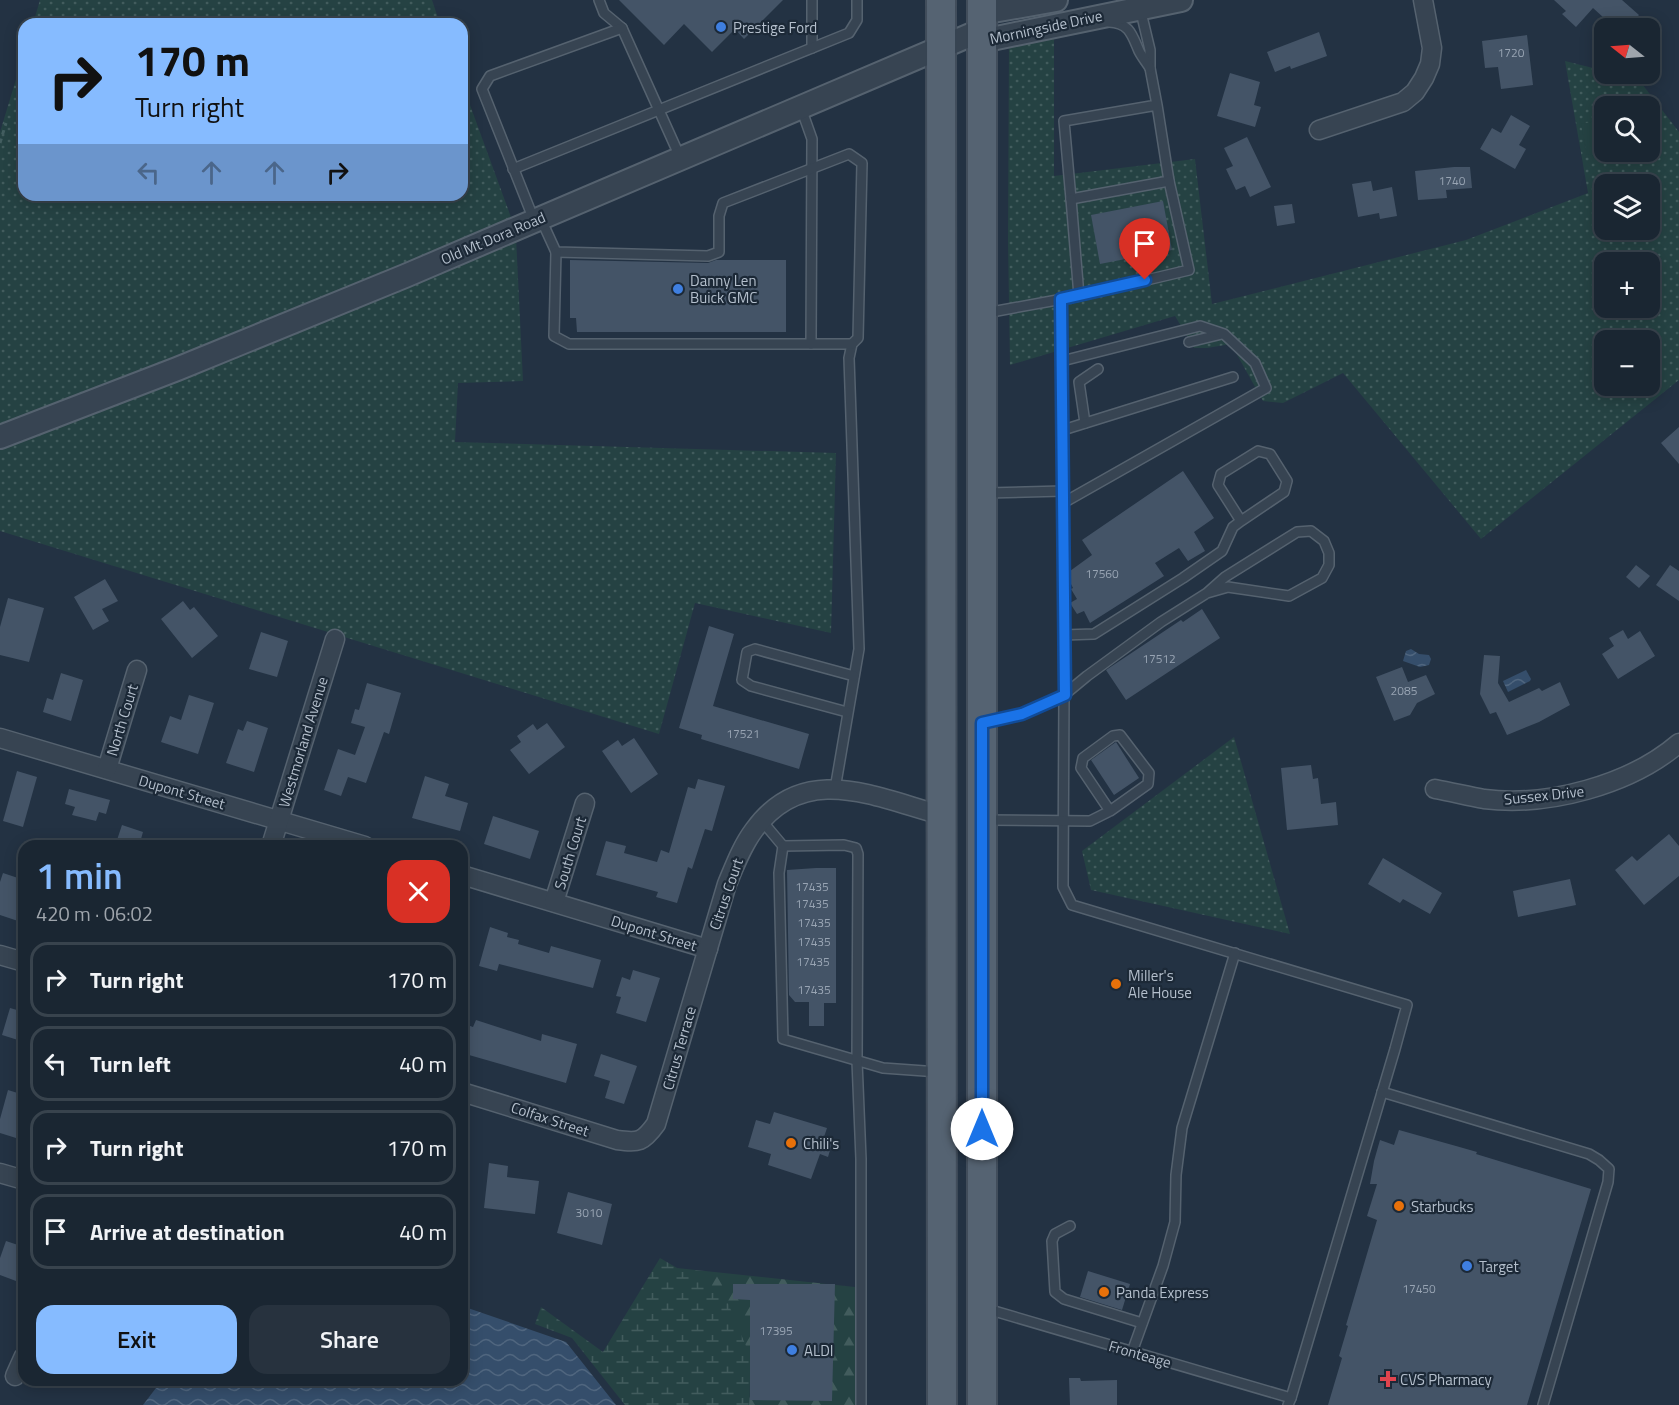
<!DOCTYPE html>
<html lang="en">
<head>
<meta charset="utf-8">
<style>
	:root { --surface:#1a2632; --page:#27323e; --text:#f1f3f6; --muted:#9fa5ac; --line:#38434d; --accent:#86bbff }
	body { margin:0; font-family:"Titillium Web",sans-serif; background:var(--page); color:var(--text); height:100vh; display:flex; flex-direction:column; font-size:22px; white-space:nowrap }
	* { box-sizing:border-box; margin:0 }
	p { font-size:20px; color:var(--muted) }
	.icon { flex:none; width:33px; height:33px; fill:none; stroke:currentColor; stroke-width:2; stroke-linecap:round; stroke-linejoin:round }
	.map { position:relative; flex:1; overflow:hidden }
	.drawer { position:absolute; left:18px; top:840px; width:450px; height:546px; display:flex; flex-direction:column; background:var(--surface); border-radius:18px; box-shadow:0 3px 15px #0003,0 0 0 2px var(--line) }
	.drawer>* { flex:none }
	.guide { position:absolute; left:18px; top:18px; width:450px; height:183px; border-radius:18px; box-shadow:0 3px 15px #0003,0 0 0 2px var(--line); background:#86bbff; color:#111; overflow:hidden }
	.needle { width:39px; rotate:287deg }
	.tools { position:absolute; left:1594px; top:18px; display:grid; gap:12px }
	.tools a { display:grid; place-items:center; width:66px; height:66px; border-radius:12px; background:var(--surface); box-shadow:0 3px 15px #0003,0 0 0 2px var(--line); font-size:30px }
	.pin { position:absolute; display:grid; place-items:center; width:51px; height:51px; color:#fff; margin:-62px -26px; border-radius:50% 50% 50% 0; rotate:-45deg; box-shadow:0 0 6px #0007 }
	.pin .icon { rotate:45deg }
	.me { position:absolute; width:66px; margin:-33px; rotate:0deg; stroke-linejoin:round; filter:drop-shadow(0 0 4px #0008) }
	.turn { display:flex; align-items:center; gap:21px; height:126px; padding:0 18px; font-size:27px }
	.turn .icon { width:78px; height:78px; stroke-width:2.5 }
	.turn b { display:block; font-size:42px; line-height:51px }
	.lanes { display:flex; align-items:center; height:57px; padding:0 18px; background:#0003; justify-content:center; gap:30px; direction:ltr }
	.lanes .off { opacity:.35 }
	.round { display:grid; place-items:center; flex:none; width:63px; height:63px; border-radius:18px; background:var(--page) }
	.head { display:flex; align-items:center; justify-content:space-between; height:102px; padding:0 18px }
	h1 { font-size:36px; font-weight:600; line-height:45px; color:var(--accent) }
	.cta { display:flex; gap:12px; margin-top:auto; padding:12px 18px }
	.cta a { flex:1; height:69px; border-radius:18px; background:var(--accent); color:#111; font-size:24px; font-weight:600; line-height:69px; text-align:center }
	.cta a+a { background:var(--page); color:var(--text) }
	ul { padding:0; list-style:none }
	li { display:flex; align-items:center; gap:18px; height:75px; margin:0 12px 9px; padding:0 6px; border:3px solid var(--line); border-radius:18px }
	li div { flex:1 }
	li b { display:block; font-size:22px }
	li em { font-style:normal }
	.map>svg:first-child { display:block }
	.grass { fill:url(#grass-dots); fill-rule:evenodd }
	.forest { fill:url(#forest-firs) }
	.wetland { fill:url(#wetland-marsh) }
	.garden { fill:#254243 }
	.water { fill:url(#water-waves) }
	.building { fill:#445467 }
	.lines { fill:none; stroke-linecap:round; stroke-linejoin:round }
	.service-casing { stroke:#55626f; stroke-width:12 }
	.minor-casing { stroke:#55626f; stroke-width:21 }
	.tertiary-casing { stroke:#55626f; stroke-width:26 }
	.primary-casing { stroke:#414d5b; stroke-width:32 }
	.path { stroke:#435e60; stroke-width:3; stroke-dasharray:4.5 4.5; stroke-linecap:butt }
	.service { stroke:#374452; stroke-width:9 }
	.minor { stroke:#374452; stroke-width:18 }
	.tertiary { stroke:#374452; stroke-width:22 }
	.primary { stroke:#556372; stroke-width:28 }
	.route-casing { stroke:#114b97; stroke-width:15 }
	.route { stroke:#1a73e8; stroke-width:10 }
	.shop-dot { fill:#3f7fe0; stroke:#1c2937; stroke-width:2 }
	.food-dot { fill:#e8710a; stroke:#1c2937; stroke-width:2 }
	.health-dot { fill:#e0444e; stroke:#1c2937; stroke-width:2 }
	.labels { text-anchor:middle; dominant-baseline:central; stroke-width:4.5; stroke-linejoin:round; paint-order:stroke }
	.number-label { font-size:12px; fill:#98a4b3 }
	.poi-label { font-size:15px; fill:#b4bfcc; stroke:#1c2937; text-anchor:start }
	.street-label { font-size:15px; fill:#b4bfcc; stroke:#1c2937 }
</style>
</head>
<body>
<div class="map">
<svg width="1679" height="1405" viewBox="0 0 1679 1405">
	<defs>
		<pattern id="grass-dots" width="8" height="8" patternUnits="userSpaceOnUse" patternTransform="scale(1.5)"><rect width="8" height="8" fill="#254243"/><path d="M2 2h.1M6 6h.1" fill="none" stroke="#425c5d" stroke-width="1.8" stroke-linecap="round"/></pattern>
		<pattern id="forest-firs" width="22" height="20" patternUnits="userSpaceOnUse" patternTransform="scale(1.5)"><rect width="22" height="20" fill="#254243"/><path d="M5 1l3.5 6h-7zM16 11l3.5 6h-7z" fill="#425c5d"/></pattern>
		<pattern id="wetland-marsh" width="20" height="14" patternUnits="userSpaceOnUse" patternTransform="scale(1.5)"><rect width="20" height="14" fill="#254243"/><path d="M1 5h8M5 5V1M11 12h8M15 12V8" fill="none" stroke="#425c5d"/></pattern>
		<pattern id="water-waves" width="16" height="10" patternUnits="userSpaceOnUse" patternTransform="scale(1.5)"><rect width="16" height="10" fill="#354e6b"/><path d="M0 5q4-4 8 0t8 0" fill="none" stroke="#50667f"/></pattern>
	</defs>
	<rect width="100%" height="100%" fill="#233243"/>
	<!-- grass -->
	<g class="grass">
		<path d="M40,0H432L440,24H33Z"/>
		<path d="M1054,33V176L1195,159L1212,304L1466,240L1588,193L1565,61L1605,71V74H1614L1639,80L1679,132V380L1481,539L1343,373L1283,403L1263,401L1231,344L1207,348H1194L1175,316L1010,365L1008,241L1009,43ZM1605,106H1650V152H1605ZM1605,184H1650V230H1605ZM1605,262H1650V308H1605ZM1605,340H1650V386H1605Z"/>
		<path d="M24,53V195H462V83L512,220L400,268L0,428V132Z"/>
		<path d="M516,237L523,381L458,383L455,442L836,453L831,633L695,603L659,734L0,531V449Z"/>
		<path d="M1234,737L1290,934L1091,890L1082,851Z"/>
	</g>
	<!-- forest -->
	<path class="forest" d="M677,1268L864,1288L860,1405H749L751,1358Z"/>
	<!-- wetland -->
	<path class="wetland" d="M660,1258L725,1296L751,1358L749,1405H625L572,1338L535,1324L541,1307L603,1352Z"/>
	<!-- garden -->
	<path class="garden" d="M1605,119V152L1587,155L1581,124Z"/>
	<!-- water -->
	<g class="water">
		<path d="M1411,649L1419,654L1429,655L1431,659L1429,665L1420,667L1403,661L1406,651Z"/>
		<path d="M1526,670L1531,679L1530,681L1508,692L1503,681Z"/>
		<path d="M462,1306L566,1342L616,1405H143L162,1380H462Z"/>
	</g>
	<!-- building -->
	<g class="building">
		<path d="M619,0H783L744,39L735,29L712,52L684,24L664,45Z"/>
		<path d="M1554,0H1622L1639,15L1627,28H1615L1593,8L1576,27L1562,14L1566,11Z"/>
		<path d="M1319,32L1327,56L1291,69L1290,66L1275,72L1267,52Z"/>
		<path d="M1527,35L1533,85L1501,89L1498,67L1485,68L1482,41Z"/>
		<path d="M1230,73L1260,82L1254,105L1261,107L1255,127L1217,116Z"/>
		<path d="M1511,115L1530,126L1519,145L1526,149L1515,169L1480,149L1492,128L1501,133Z"/>
		<path d="M1247,137L1271,187L1250,197L1245,186L1236,190L1226,169L1233,166L1224,148Z"/>
		<path d="M1454,167H1470L1472,188L1446,190L1447,198L1418,200L1415,171Z"/>
		<path d="M1371,181L1373,191L1392,187L1397,216L1380,219L1379,213L1358,217L1352,184Z"/>
		<path d="M1163,201L1172,250L1100,264L1091,215Z"/>
		<path d="M1292,204L1295,223L1277,226L1274,206Z"/>
		<path d="M570,260L708,263L716,260H786V332H577L576,318H570Z"/>
		<path d="M1679,427V464L1661,443Z"/>
		<path d="M1183,471L1214,518L1194,532L1205,551L1188,561L1179,548L1155,563L1164,576L1090,623L1084,611L1077,614L1070,603L1077,599L1071,589L1073,588L1070,582V571L1092,555L1082,540Z"/>
		<path d="M1636,565L1650,576L1639,588L1626,577Z"/>
		<path d="M1670,565L1679,571V601L1656,585Z"/>
		<path d="M105,579L118,601L102,609L109,621L93,630L74,597Z"/>
		<path d="M8,598L44,608L29,662L0,655V627Z"/>
		<path d="M183,601L190,610L194,607L218,636L192,658L161,619Z"/>
		<path d="M1202,609L1220,638L1126,700L1106,670L1181,620L1183,622Z"/>
		<path d="M709,626L734,634L713,706L809,734L799,769L701,739L702,735L679,728Z"/>
		<path d="M1623,630L1628,639L1640,631L1655,656L1618,679L1602,654L1614,646L1609,638Z"/>
		<path d="M261,632L288,641L277,677L249,669Z"/>
		<path d="M1484,655L1500,656L1498,683L1509,702L1539,688L1542,691L1560,682L1570,705L1539,722L1507,735L1496,712L1490,714L1480,694Z"/>
		<path d="M1402,667L1408,682L1426,675L1435,694L1417,703L1410,715L1394,721L1376,677Z"/>
		<path d="M61,673L83,680L71,721L43,712L47,698L53,700Z"/>
		<path d="M367,683L401,693L389,734L384,732L366,783L348,777L341,796L324,790L338,749L355,755L365,727L351,723L355,709L359,710Z"/>
		<path d="M189,695L214,703L198,754L161,742L170,716L181,720Z"/>
		<path d="M247,721L268,728L254,772L226,763L238,729L243,731Z"/>
		<path d="M547,723L565,747L529,774L510,750L521,742L517,736L533,724L537,730Z"/>
		<path d="M634,738L658,774L631,793L602,751L618,740L622,746Z"/>
		<path d="M1116,742L1139,778L1114,795L1091,760Z"/>
		<path d="M1311,765L1313,779L1318,778L1321,804L1336,802L1338,825L1287,830L1281,768Z"/>
		<path d="M17,771L37,777L23,827L3,821Z"/>
		<path d="M425,776L449,784L445,796L468,803L460,831L412,818Z"/>
		<path d="M698,779L725,786L712,831L705,829L692,869L688,867L677,903L656,897L658,892L596,875L606,841L626,846L624,853L657,862L661,850L669,853L688,787L695,789Z"/>
		<path d="M69,789L110,800L106,814L99,812L96,821L72,815L75,807L65,804Z"/>
		<path d="M493,816L539,831L530,859L484,844Z"/>
		<path d="M122,825L143,832L139,846H115Z"/>
		<path d="M1669,834L1679,846V876L1644,905L1615,870L1632,856L1637,861Z"/>
		<path d="M1383,858L1442,893L1430,914L1403,899L1400,903L1368,884Z"/>
		<path d="M816,868H836V1003H824V1026H809V1002H795L789,995L787,870Z"/>
		<path d="M3,873L24,880V923L0,915V882Z"/>
		<path d="M1570,879L1576,905L1518,917L1513,891Z"/>
		<path d="M490,927L508,933L507,937L519,940L518,944L549,953L551,946L601,960L593,988L499,964L497,971L479,966Z"/>
		<path d="M633,970L660,978L646,1022L616,1013L621,997L616,996L622,977L630,980Z"/>
		<path d="M10,1008L24,1012V1033L21,1032L18,1040L2,1035Z"/>
		<path d="M476,1020L541,1041L542,1034L577,1044L566,1083L462,1053V1023L473,1027Z"/>
		<path d="M601,1054L637,1066L624,1104L605,1098L610,1081L594,1076Z"/>
		<path d="M8,1090L24,1095V1132L18,1131L16,1138L0,1133V1119Z"/>
		<path d="M774,1112L827,1128L824,1137L833,1140L828,1157L820,1154L811,1179L768,1165L771,1154L748,1147L756,1120L770,1124Z"/>
		<path d="M1399,1130L1456,1146L1477,1152L1476,1154L1591,1189L1527,1405H1328L1342,1358L1339,1356L1348,1326L1346,1325L1377,1220L1367,1216L1377,1184H1370L1374,1161L1380,1140L1394,1145Z"/>
		<path d="M489,1163L508,1166L507,1177L539,1181L535,1214L484,1208Z"/>
		<path d="M568,1192L612,1204L602,1245L557,1233Z"/>
		<path d="M6,1241L24,1247V1284L0,1275V1258Z"/>
		<path d="M1088,1271L1130,1284L1122,1310L1080,1297Z"/>
		<path d="M733,1284H835L832,1401L750,1400V1300L733,1299Z"/>
		<path d="M1069,1378H1080L1081,1381L1117,1380V1405H1070Z"/>
	</g>
	<g class="lines">
		<defs>
			<g id="service">
				<path d="M599,0L604,13L622,28L680,157"/>
				<path d="M812,0V48"/>
				<path d="M1140,8L1150,50V68L1157,105L1064,121L1071,199L1169,181L1157,105"/>
				<path d="M1109,22C1130,23 1132,35 1139,51C1142,57 1147,63 1150,68"/>
				<path d="M801,108L812,139L811,344"/>
				<path d="M513,169L849,33L857,20V0"/>
				<path d="M540,217L556,252L708,256L719,252V216L723,203L849,154L862,163L858,338L852,344L849,358L859,649L835,789"/>
				<path d="M534,220L482,89L490,76L622,28"/>
				<path d="M556,252L554,336L569,344H852"/>
				<path d="M1079,296L1189,270L1169,181"/>
				<path d="M1061,299L1064,695L1063,887L1072,905L1407,1005L1395,1049L1291,1398"/>
				<path d="M986,313L1079,296L1071,199"/>
				<path d="M1189,342L1222,334"/>
				<path d="M1062,361L1200,326L1224,334L1255,363L1266,388L1063,503"/>
				<path d="M1085,423L1079,382L1098,369"/>
				<path d="M1063,430L1233,377"/>
				<path d="M986,493L1063,491"/>
				<path d="M1063,635L1094,634L1183,578L1222,551L1233,527L1241,521L1284,492L1287,481L1270,454L1258,451L1221,474L1218,485L1241,521"/>
				<path d="M847,712L751,686L742,680L747,652L755,649L854,676"/>
				<path d="M984,722L1022,714L1064,695L1087,676L1161,622L1207,593L1228,587L1289,596L1322,578L1329,565V553L1324,541L1311,531L1297,532L1225,577L1207,593"/>
				<path d="M984,820L1090,821L1110,811L1148,784L1149,773L1120,735L1113,736L1083,758L1081,768L1110,811"/>
				<path d="M762,821L783,846L779,873L783,1039L883,1068L939,1072"/>
				<path d="M783,846L844,845L856,848L858,854L857,1061L861,1159V1405"/>
				<path d="M1382,1092L1589,1154L1599,1160L1609,1169L1608,1182L1543,1405"/>
				<path d="M1070,1226L1055,1234L1052,1241L1055,1292L1064,1299L1142,1323"/>
				<path d="M984,1308L1291,1398L1288,1405"/>
				<path d="M1132,1352L1163,1266L1175,1222L1176,1175L1182,1128L1235,953"/>
			</g>
			<g id="minor">
				<path d="M1319,130L1403,102L1415,92L1424,78L1430,64L1432,48L1423,0"/>
				<path d="M0,738L365,846"/>
				<path d="M107,769L137,670"/>
				<path d="M1435,789C1451,792 1468,796 1484,799C1548,807 1630,785 1679,743"/>
				<path d="M271,846L335,639"/>
				<path d="M462,875L708,949"/>
				<path d="M554,902L585,803"/>
				<path d="M0,955L24,962"/>
				<path d="M462,1092L617,1140C639,1143 643,1142 656,1124L727,884C735,865 742,846 754,830C804,761 874,797 941,815"/>
				<path d="M0,1173L24,1180"/>
				<path d="M15,1376L24,1356"/>
			</g>
			<g id="tertiary">
				<path d="M982,13L1056,0"/>
				<path d="M982,41L1181,0"/>
				<path d="M0,437L177,369L405,276L982,30"/>
			</g>
			<g id="primary">
				<path d="M941,0L942,1405"/>
				<path d="M982,0V1405"/>
			</g>
		</defs>
		<!-- service casing -->
		<use href="#service" class="service-casing"/>
		<!-- minor casing -->
		<use href="#minor" class="minor-casing"/>
		<!-- tertiary casing -->
		<use href="#tertiary" class="tertiary-casing"/>
		<!-- primary casing -->
		<use href="#primary" class="primary-casing"/>
		<!-- path -->
		<path class="path" d="M0,143L6,123"/>
		<!-- service -->
		<use href="#service" class="service"/>
		<!-- minor -->
		<use href="#minor" class="minor"/>
		<!-- tertiary -->
		<use href="#tertiary" class="tertiary"/>
		<!-- primary -->
		<use href="#primary" class="primary"/>
	</g>
	<g class="lines">
		<defs>
			<path id="route" d="M982,1129V723L1022,714L1065,695L1061,299L1145,280"/>
		</defs>
		<!-- route casing -->
		<use href="#route" class="route-casing"/>
		<!-- route -->
		<use href="#route" class="route"/>
	</g>
	<!-- markers -->
	<g class="shop-dot">
		<circle cx="721" cy="27" r="6"/>
		<circle cx="678" cy="289" r="6"/>
		<circle cx="1467" cy="1266" r="6"/>
		<circle cx="792" cy="1350" r="6"/>
	</g>
	<g class="food-dot">
		<circle cx="1116" cy="984" r="6"/>
		<circle cx="791" cy="1143" r="6"/>
		<circle cx="1399" cy="1206" r="6"/>
		<circle cx="1104" cy="1292" r="6"/>
	</g>
	<path class="health-dot" d="M1385 1370h6v6h6v6h-6v6h-6v-6h-6v-6h6z"/>
	<g class="labels">
		<!-- number labels -->
		<g class="number-label">
			<text x="1511" y="52">1720</text>
			<text x="1452" y="180">1740</text>
			<text x="1102" y="573">17560</text>
			<text x="1159" y="658">17512</text>
			<text x="1404" y="690">2085</text>
			<text x="743" y="733">17521</text>
			<text x="812" y="886">17435</text>
			<text x="812" y="903">17435</text>
			<text x="814" y="922">17435</text>
			<text x="814" y="941">17435</text>
			<text x="813" y="961">17435</text>
			<text x="814" y="989">17435</text>
			<text x="589" y="1212">3010</text>
			<text x="1419" y="1288">17450</text>
			<text x="776" y="1330">17395</text>
		</g>
		<!-- poi labels -->
		<g class="poi-label">
			<text x="733" y="27">Prestige Ford</text>
			<text x="690" y="280">Danny Len<tspan x="690" dy="17">Buick GMC</tspan></text>
			<text x="1128" y="975">Miller's<tspan x="1128" dy="17">Ale House</tspan></text>
			<text x="803" y="1143">Chili's</text>
			<text x="1411" y="1206">Starbucks</text>
			<text x="1479" y="1266">Target</text>
			<text x="1116" y="1292">Panda Express</text>
			<text x="804" y="1350">ALDI</text>
			<text x="1400" y="1379">CVS Pharmacy</text>
		</g>
		<!-- street labels -->
		<g class="street-label">
			<text transform="translate(1046 27) rotate(-12)">Morningside Drive</text>
			<text transform="translate(493 238) rotate(-23)">Old Mt Dora Road</text>
			<text transform="translate(122 720) rotate(-73)">North Court</text>
			<text transform="translate(303 742) rotate(-73)">Westmorland Avenue</text>
			<text transform="translate(182 792) rotate(16)">Dupont Street</text>
			<text transform="translate(1544 795) rotate(-6)">Sussex Drive</text>
			<text transform="translate(570 853) rotate(-73)">South Court</text>
			<text transform="translate(726 894) rotate(-71)">Citrus Court</text>
			<text transform="translate(654 933) rotate(17)">Dupont Street</text>
			<text transform="translate(679 1048) rotate(-74)">Citrus Terrace</text>
			<text transform="translate(550 1119) rotate(18)">Colfax Street</text>
			<text transform="translate(1140 1354) rotate(16)">Fronteage</text>
		</g>
	</g>
</svg>
<div class="tools">
<a><svg class="needle" viewBox="-14 -14 28 28"><path d="M0-13l5 13h-10z" fill="#e53935"/><path d="M0 13l5-13h-10z" fill="#9fa5ac"/></svg></a>
<a><svg class="icon" aria-label="search" viewBox="0 0 24 24"><circle cx="10" cy="10" r="6"/><path d="M15 15l6 6"/></svg></a>
<a><svg class="icon" aria-label="layers" viewBox="0 0 24 24"><path d="M12 4l9 5-9 5-9-5zM3 14l9 5 9-5"/></svg></a>
<a>+</a>
<a>−</a>
</div>
<div class="pin" style="left:1145px;top:280px;background:#d93025"><svg class="icon" aria-label="arrive" viewBox="0 0 24 24"><path d="M6 21V4h12l-3 4 3 4H6"/></svg></div>
<svg class="me" style="left:982px;top:1129px" viewBox="-20 -20 40 40"><circle r="19" fill="#fff"/><path d="M0-13L10 11 0 6-10 11z" fill="#1a73e8"/></svg>
<div class="guide">
<div class="turn"><svg class="icon" aria-label="right" viewBox="0 0 24 24"><path d="M7 20v-9h11M14 6l5 5-5 5"/></svg><div><b>170 m</b>Turn right</div></div>
<div class="lanes"><svg class="icon off" aria-label="left" viewBox="0 0 24 24"><path d="M17 20v-9H6M10 6l-5 5 5 5"/></svg><svg class="icon off" aria-label="ahead" viewBox="0 0 24 24"><path d="M12 20V5M6 11l6-6 6 6"/></svg><svg class="icon off" aria-label="ahead" viewBox="0 0 24 24"><path d="M12 20V5M6 11l6-6 6 6"/></svg><svg class="icon" aria-label="right" viewBox="0 0 24 24"><path d="M7 20v-9h11M14 6l5 5-5 5"/></svg></div>
</div>
<section class="drawer">
<div class="head"><div><h1>1 min</h1><p>420 m · 06:02</p></div><a class="round" style="background:#d93025;color:#fff"><svg class="icon" aria-label="close" viewBox="0 0 24 24"><path d="M6 6l12 12M18 6L6 18"/></svg></a></div>
<ul>
<li><svg class="icon" aria-label="right" viewBox="0 0 24 24"><path d="M7 20v-9h11M14 6l5 5-5 5"/></svg><div><b>Turn right</b></div><em>170 m</em></li>
<li><svg class="icon" aria-label="left" viewBox="0 0 24 24"><path d="M17 20v-9H6M10 6l-5 5 5 5"/></svg><div><b>Turn left</b></div><em>40 m</em></li>
<li><svg class="icon" aria-label="right" viewBox="0 0 24 24"><path d="M7 20v-9h11M14 6l5 5-5 5"/></svg><div><b>Turn right</b></div><em>170 m</em></li>
<li><svg class="icon" aria-label="arrive" viewBox="0 0 24 24"><path d="M6 21V4h12l-3 4 3 4H6"/></svg><div><b>Arrive at destination</b></div><em>40 m</em></li>
</ul>
<div class="cta"><a>Exit</a><a>Share</a></div>
</section>
</div>
</body>
</html>
